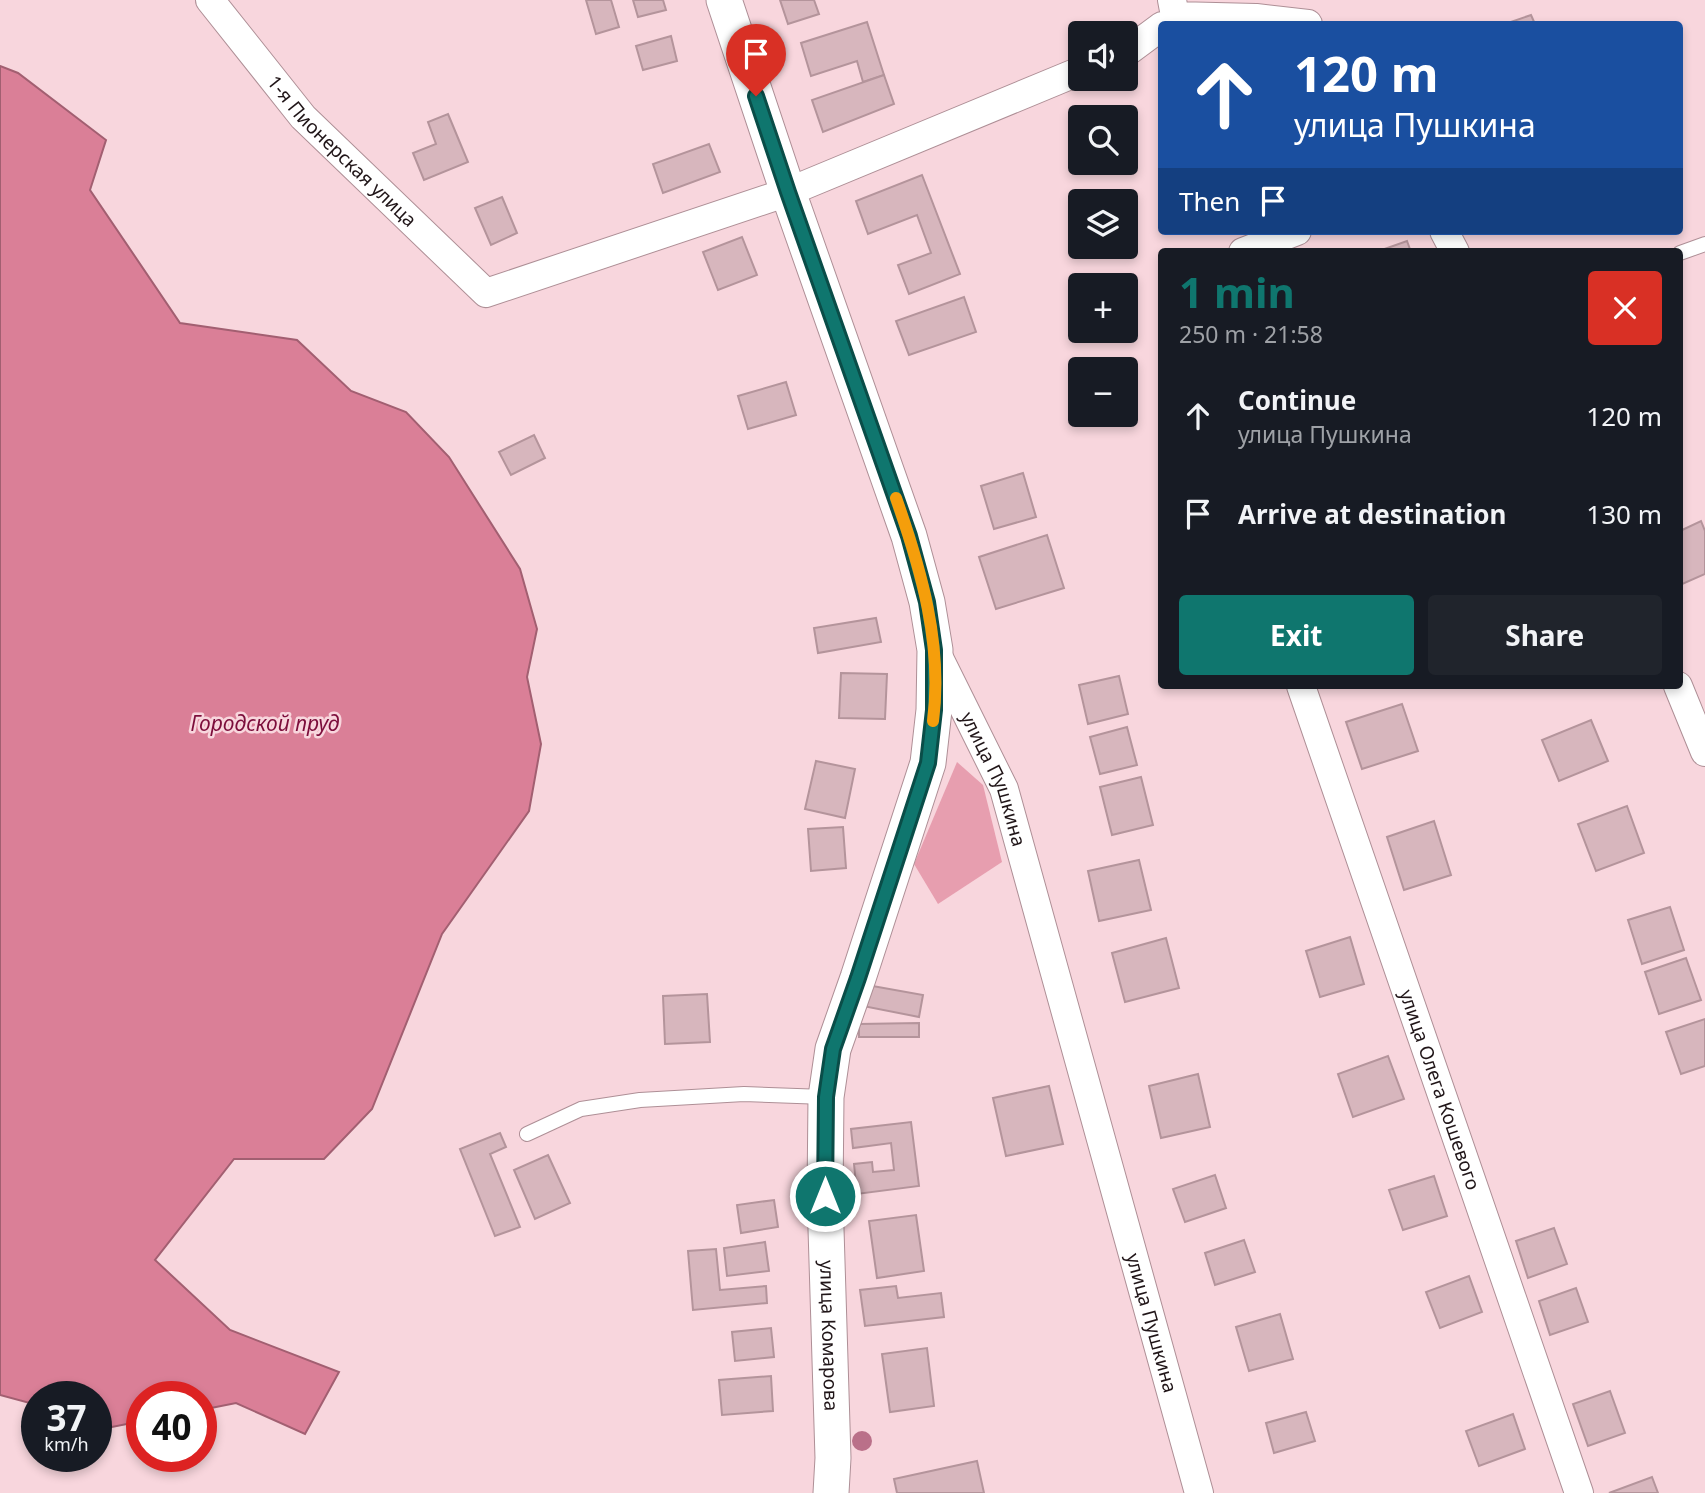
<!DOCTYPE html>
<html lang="en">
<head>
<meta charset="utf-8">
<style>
	:root { --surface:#171b24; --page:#20242c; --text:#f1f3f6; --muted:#9ea1a6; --accent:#0f766e }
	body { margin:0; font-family:"Noto Sans",sans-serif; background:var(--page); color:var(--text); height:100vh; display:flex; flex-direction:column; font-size:26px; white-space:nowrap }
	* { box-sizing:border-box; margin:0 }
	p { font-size:23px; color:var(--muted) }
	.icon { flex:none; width:38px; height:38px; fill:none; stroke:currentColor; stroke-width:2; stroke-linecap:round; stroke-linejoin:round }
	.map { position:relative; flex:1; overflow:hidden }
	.side { position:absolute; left:1158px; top:248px; width:525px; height:441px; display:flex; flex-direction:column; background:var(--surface); border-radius:7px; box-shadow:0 4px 10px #0003 }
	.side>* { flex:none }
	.banner { position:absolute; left:1158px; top:21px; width:525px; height:214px; border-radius:7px; box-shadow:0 4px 10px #0003; background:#1a4fa0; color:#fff; overflow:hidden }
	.controls { position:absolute; left:1068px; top:21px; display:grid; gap:14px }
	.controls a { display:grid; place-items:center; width:70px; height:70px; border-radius:7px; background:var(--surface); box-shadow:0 4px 10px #0003; font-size:35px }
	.speed { position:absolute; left:21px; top:1381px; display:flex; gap:14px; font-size:35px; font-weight:700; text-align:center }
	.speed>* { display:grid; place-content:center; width:91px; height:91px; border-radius:50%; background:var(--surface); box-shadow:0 4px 10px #0003; line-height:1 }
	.speed small { font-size:18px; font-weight:400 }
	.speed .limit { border:10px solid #d22; background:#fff; color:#111 }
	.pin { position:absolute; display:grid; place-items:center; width:60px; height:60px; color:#fff; margin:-72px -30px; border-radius:50% 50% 50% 0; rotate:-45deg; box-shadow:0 0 7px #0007 }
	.pin .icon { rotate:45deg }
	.me { position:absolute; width:77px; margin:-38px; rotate:0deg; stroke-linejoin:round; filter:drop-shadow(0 0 5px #0008) }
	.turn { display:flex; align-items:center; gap:24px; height:147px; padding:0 21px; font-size:32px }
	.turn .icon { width:91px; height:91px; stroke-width:2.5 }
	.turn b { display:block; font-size:49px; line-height:60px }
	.then { display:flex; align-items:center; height:66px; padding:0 21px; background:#0003; gap:14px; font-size:26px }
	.round { display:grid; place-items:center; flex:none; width:74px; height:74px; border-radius:7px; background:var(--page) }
	.summary { display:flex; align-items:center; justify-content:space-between; height:119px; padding:0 21px }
	h1 { font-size:42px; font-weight:700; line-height:52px; color:var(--accent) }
	.cta { display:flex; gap:14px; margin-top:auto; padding:14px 21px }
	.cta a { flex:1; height:80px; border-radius:7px; background:var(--accent); color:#fff; font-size:28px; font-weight:700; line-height:80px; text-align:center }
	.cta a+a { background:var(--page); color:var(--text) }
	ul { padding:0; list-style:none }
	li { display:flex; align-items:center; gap:21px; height:98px; padding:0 21px }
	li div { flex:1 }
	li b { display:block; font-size:26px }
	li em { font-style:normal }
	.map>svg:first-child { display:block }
	.green { fill:#e79eaf }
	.water { fill:#da7f97; stroke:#a25f71; stroke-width:2 }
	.building { fill:#d7b6bd; stroke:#b4949b; stroke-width:2 }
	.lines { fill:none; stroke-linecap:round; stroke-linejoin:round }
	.service-casing { stroke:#ae8f96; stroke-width:16 }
	.minor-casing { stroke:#ae8f96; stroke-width:30 }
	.tertiary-casing { stroke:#ae8f96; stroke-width:37 }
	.service { stroke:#fff; stroke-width:14 }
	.minor { stroke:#fff; stroke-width:28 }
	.tertiary { stroke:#fff; stroke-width:35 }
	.tree { fill:#ba7089 }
	.route-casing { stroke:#0a4d48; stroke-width:18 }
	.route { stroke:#0f766e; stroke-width:12 }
	.slow { stroke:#f59e0b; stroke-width:12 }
	.labels { text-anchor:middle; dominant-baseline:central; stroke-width:5; stroke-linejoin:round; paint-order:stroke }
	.street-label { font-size:19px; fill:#201518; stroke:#f8d6dd }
	.water-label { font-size:21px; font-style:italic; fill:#7c0d3b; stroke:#f8d6dd }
</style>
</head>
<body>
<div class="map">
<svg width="1705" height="1493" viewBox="0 0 1705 1493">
	<rect width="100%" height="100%" fill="#f8d6dd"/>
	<!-- green -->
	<path class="green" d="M957,762L983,785L1002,862L938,904L914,864Z"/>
	<!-- water -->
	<path class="water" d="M0,66L18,73L106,140L90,190L180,323L297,340L351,391L406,412L449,457L520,569L537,629L527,677L541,744L529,811L442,934L372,1109L324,1159H234L155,1260L230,1330L339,1372L305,1434L236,1403L201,1410V1396H142V1421L112,1427L96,1422V1396H37V1405L0,1395Z"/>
	<!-- building -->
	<g class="building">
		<path d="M586,0H611L619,27L596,34Z"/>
		<path d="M633,0H663L666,10L638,17Z"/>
		<path d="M780,0H814L819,14L788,24Z"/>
		<path d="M1531,15L1535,24H1505Z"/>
		<path d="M867,22L884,75L863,82L857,61L811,76L801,43Z"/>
		<path d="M671,36L677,61L643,70L636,46Z"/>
		<path d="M884,75L894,104L823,132L812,100Z"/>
		<path d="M448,114L468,162L424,180L413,153L436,144L428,122Z"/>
		<path d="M709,144L720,172L663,193L653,164Z"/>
		<path d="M922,175L960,274L909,294L898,265L931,253L917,215L868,234L856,201Z"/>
		<path d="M502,197L517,233L491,245L475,208Z"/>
		<path d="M742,237L757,275L718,290L703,252Z"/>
		<path d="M1407,241L1411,252H1376Z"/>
		<path d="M964,297L976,332L909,355L896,321Z"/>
		<path d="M786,382L796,415L748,429L738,396Z"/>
		<path d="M534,435L545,458L511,475L499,452Z"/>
		<path d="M1023,473L1036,517L994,529L981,486Z"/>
		<path d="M1701,521L1705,531V574L1680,585V531Z"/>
		<path d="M1047,535L1064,588L996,609L979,557Z"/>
		<path d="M876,618L881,642L818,653L814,628Z"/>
		<path d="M841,673L887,674L885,719L839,718Z"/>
		<path d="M1119,676L1128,714L1088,724L1079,685Z"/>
		<path d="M1402,704L1418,751L1362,769L1346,722Z"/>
		<path d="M1591,720L1608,761L1559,781L1542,740Z"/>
		<path d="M1127,727L1137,765L1100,774L1090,737Z"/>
		<path d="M816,761L855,769L845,818L805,809Z"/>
		<path d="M1141,777L1153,825L1112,835L1100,787Z"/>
		<path d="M1627,806L1644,853L1596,871L1578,824Z"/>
		<path d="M1434,821L1451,875L1404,890L1387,837Z"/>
		<path d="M843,827L846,868L811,871L808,829Z"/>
		<path d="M1139,860L1151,910L1099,921L1088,871Z"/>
		<path d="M1670,907L1684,950L1642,964L1628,920Z"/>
		<path d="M1350,937L1364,984L1320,997L1306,951Z"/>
		<path d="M1166,938L1179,988L1125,1002L1112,953Z"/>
		<path d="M1686,958L1701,1000L1659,1014L1645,972Z"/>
		<path d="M867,985L923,995L919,1017L863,1006Z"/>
		<path d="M707,994L710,1042L665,1044L663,996Z"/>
		<path d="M1705,1019V1066L1681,1074L1666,1032Z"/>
		<path d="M919,1023V1037H859V1024Z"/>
		<path d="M1388,1056L1404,1099L1353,1117L1338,1074Z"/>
		<path d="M1198,1074L1210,1127L1161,1138L1149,1086Z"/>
		<path d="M1049,1086L1063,1144L1006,1156L993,1098Z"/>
		<path d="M911,1122L919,1186L857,1194L854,1164L872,1162L873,1172L894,1170L891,1143L853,1148L851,1129Z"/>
		<path d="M500,1133L506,1147L490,1154L520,1227L495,1236L460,1149Z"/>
		<path d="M548,1155L570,1203L535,1219L514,1170Z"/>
		<path d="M1215,1175L1226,1208L1185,1222L1173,1189Z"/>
		<path d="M1434,1176L1447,1216L1403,1230L1389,1190Z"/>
		<path d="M774,1200L778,1227L741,1233L737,1205Z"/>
		<path d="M916,1215L924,1271L877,1278L869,1221Z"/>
		<path d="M1554,1228L1567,1264L1528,1278L1516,1241Z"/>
		<path d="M1244,1240L1255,1272L1215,1285L1205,1253Z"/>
		<path d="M765,1242L769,1271L727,1276L724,1248Z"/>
		<path d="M716,1249L720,1290L766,1286L767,1303L693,1310L688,1251Z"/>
		<path d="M1469,1276L1482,1312L1440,1328L1426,1292Z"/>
		<path d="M896,1286L898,1298L941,1293L944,1317L865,1326L860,1290Z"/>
		<path d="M1576,1288L1588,1322L1550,1335L1539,1301Z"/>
		<path d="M1280,1314L1293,1359L1249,1371L1236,1327Z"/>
		<path d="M771,1328L774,1357L735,1361L732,1332Z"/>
		<path d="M927,1348L934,1406L890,1412L882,1354Z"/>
		<path d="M771,1376L773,1411L722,1415L719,1380Z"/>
		<path d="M1610,1391L1625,1433L1588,1446L1573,1404Z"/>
		<path d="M1306,1412L1315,1441L1274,1453L1266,1423Z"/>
		<path d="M1513,1414L1525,1449L1479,1466L1466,1431Z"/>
		<path d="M977,1461L984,1493H897L894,1479Z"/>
		<path d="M1652,1477L1658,1493H1609Z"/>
	</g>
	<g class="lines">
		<defs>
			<g id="service">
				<path d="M1680,253L1705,244"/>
				<path d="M527,1134L581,1109L640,1100L744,1094L825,1097"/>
			</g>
			<g id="minor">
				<path id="s1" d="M210,0L303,117L486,293L788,192L1080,71"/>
				<path d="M1172,0L1175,16L1256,18L1308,24"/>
				<path d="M1125,52L1131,49L1162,26"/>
				<path d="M1444,231L1455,252"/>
				<path d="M1243,252L1297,231"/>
				<path id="s2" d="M936,652L1004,789L1199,1493"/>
				<path id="s3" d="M1301,686L1579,1493"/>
				<path d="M1678,686L1705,752"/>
			</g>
			<g id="tertiary">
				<path id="s4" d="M724,0L788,192L909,536L927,602L935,650L934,710L928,763L858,978L833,1049L826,1097L825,1196L833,1458L831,1493"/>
			</g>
		</defs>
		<!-- service casing -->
		<use href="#service" class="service-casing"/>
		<!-- minor casing -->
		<use href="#minor" class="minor-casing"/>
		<!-- tertiary casing -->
		<use href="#tertiary" class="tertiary-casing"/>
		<!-- service -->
		<use href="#service" class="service"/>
		<!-- minor -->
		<use href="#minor" class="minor"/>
		<!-- tertiary -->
		<use href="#tertiary" class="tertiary"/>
	</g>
	<!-- trees -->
	<circle class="tree" cx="862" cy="1441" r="10"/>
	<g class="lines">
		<defs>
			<path id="route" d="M756,96L788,192L909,536L927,602L934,650V710L928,763L858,978L833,1049L826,1097L825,1196"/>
		</defs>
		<!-- route casing -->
		<use href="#route" class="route-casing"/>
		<!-- route -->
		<use href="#route" class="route"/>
		<!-- slow -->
		<path class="slow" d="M896,498C921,569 943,645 933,721"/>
	</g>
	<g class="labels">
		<!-- street labels -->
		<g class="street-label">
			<text stroke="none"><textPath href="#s1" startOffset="201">1-я Пионерская улица</textPath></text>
			<text stroke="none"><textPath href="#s2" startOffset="140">улица Пушкина</textPath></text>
			<text stroke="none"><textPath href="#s3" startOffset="427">улица Олега Кошевого</textPath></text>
			<text stroke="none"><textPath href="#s2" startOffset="707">улица Пушкина</textPath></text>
			<text stroke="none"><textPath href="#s4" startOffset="1386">улица Комарова</textPath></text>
		</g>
		<!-- water labels -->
		<g class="water-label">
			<text x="265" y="723">Городской пруд</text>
		</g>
	</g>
</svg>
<div class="controls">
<a><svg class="icon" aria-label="sound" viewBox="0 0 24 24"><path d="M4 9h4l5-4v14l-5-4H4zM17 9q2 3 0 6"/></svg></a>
<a><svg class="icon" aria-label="search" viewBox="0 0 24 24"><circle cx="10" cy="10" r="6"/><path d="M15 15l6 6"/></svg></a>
<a><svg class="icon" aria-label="layers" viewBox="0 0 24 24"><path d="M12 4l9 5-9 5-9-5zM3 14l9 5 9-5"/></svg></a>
<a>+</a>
<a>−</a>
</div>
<div class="speed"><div>37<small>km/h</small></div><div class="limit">40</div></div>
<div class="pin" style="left:756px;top:96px;background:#d93025"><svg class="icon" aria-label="arrive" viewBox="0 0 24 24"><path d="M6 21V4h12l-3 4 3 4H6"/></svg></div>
<svg class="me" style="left:825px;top:1196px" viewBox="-20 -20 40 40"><circle r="17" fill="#0f766e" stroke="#fff" stroke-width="3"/><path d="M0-11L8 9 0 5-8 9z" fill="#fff"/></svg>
<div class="banner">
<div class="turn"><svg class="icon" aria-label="ahead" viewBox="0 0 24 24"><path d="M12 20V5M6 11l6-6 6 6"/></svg><div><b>120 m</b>улица Пушкина</div></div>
<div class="then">Then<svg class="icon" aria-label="arrive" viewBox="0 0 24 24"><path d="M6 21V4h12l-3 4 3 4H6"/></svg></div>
</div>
<section class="side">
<div class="summary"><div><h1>1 min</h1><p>250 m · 21:58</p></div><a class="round" style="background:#d93025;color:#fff"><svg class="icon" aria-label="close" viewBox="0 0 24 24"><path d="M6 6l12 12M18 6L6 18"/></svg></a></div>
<ul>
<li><svg class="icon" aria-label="ahead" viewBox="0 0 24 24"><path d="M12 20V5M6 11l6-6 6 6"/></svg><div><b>Continue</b><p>улица Пушкина</p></div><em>120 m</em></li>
<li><svg class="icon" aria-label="arrive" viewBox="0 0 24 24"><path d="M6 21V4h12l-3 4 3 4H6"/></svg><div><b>Arrive at destination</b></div><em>130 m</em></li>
</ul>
<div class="cta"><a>Exit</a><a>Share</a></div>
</section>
</div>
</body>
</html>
